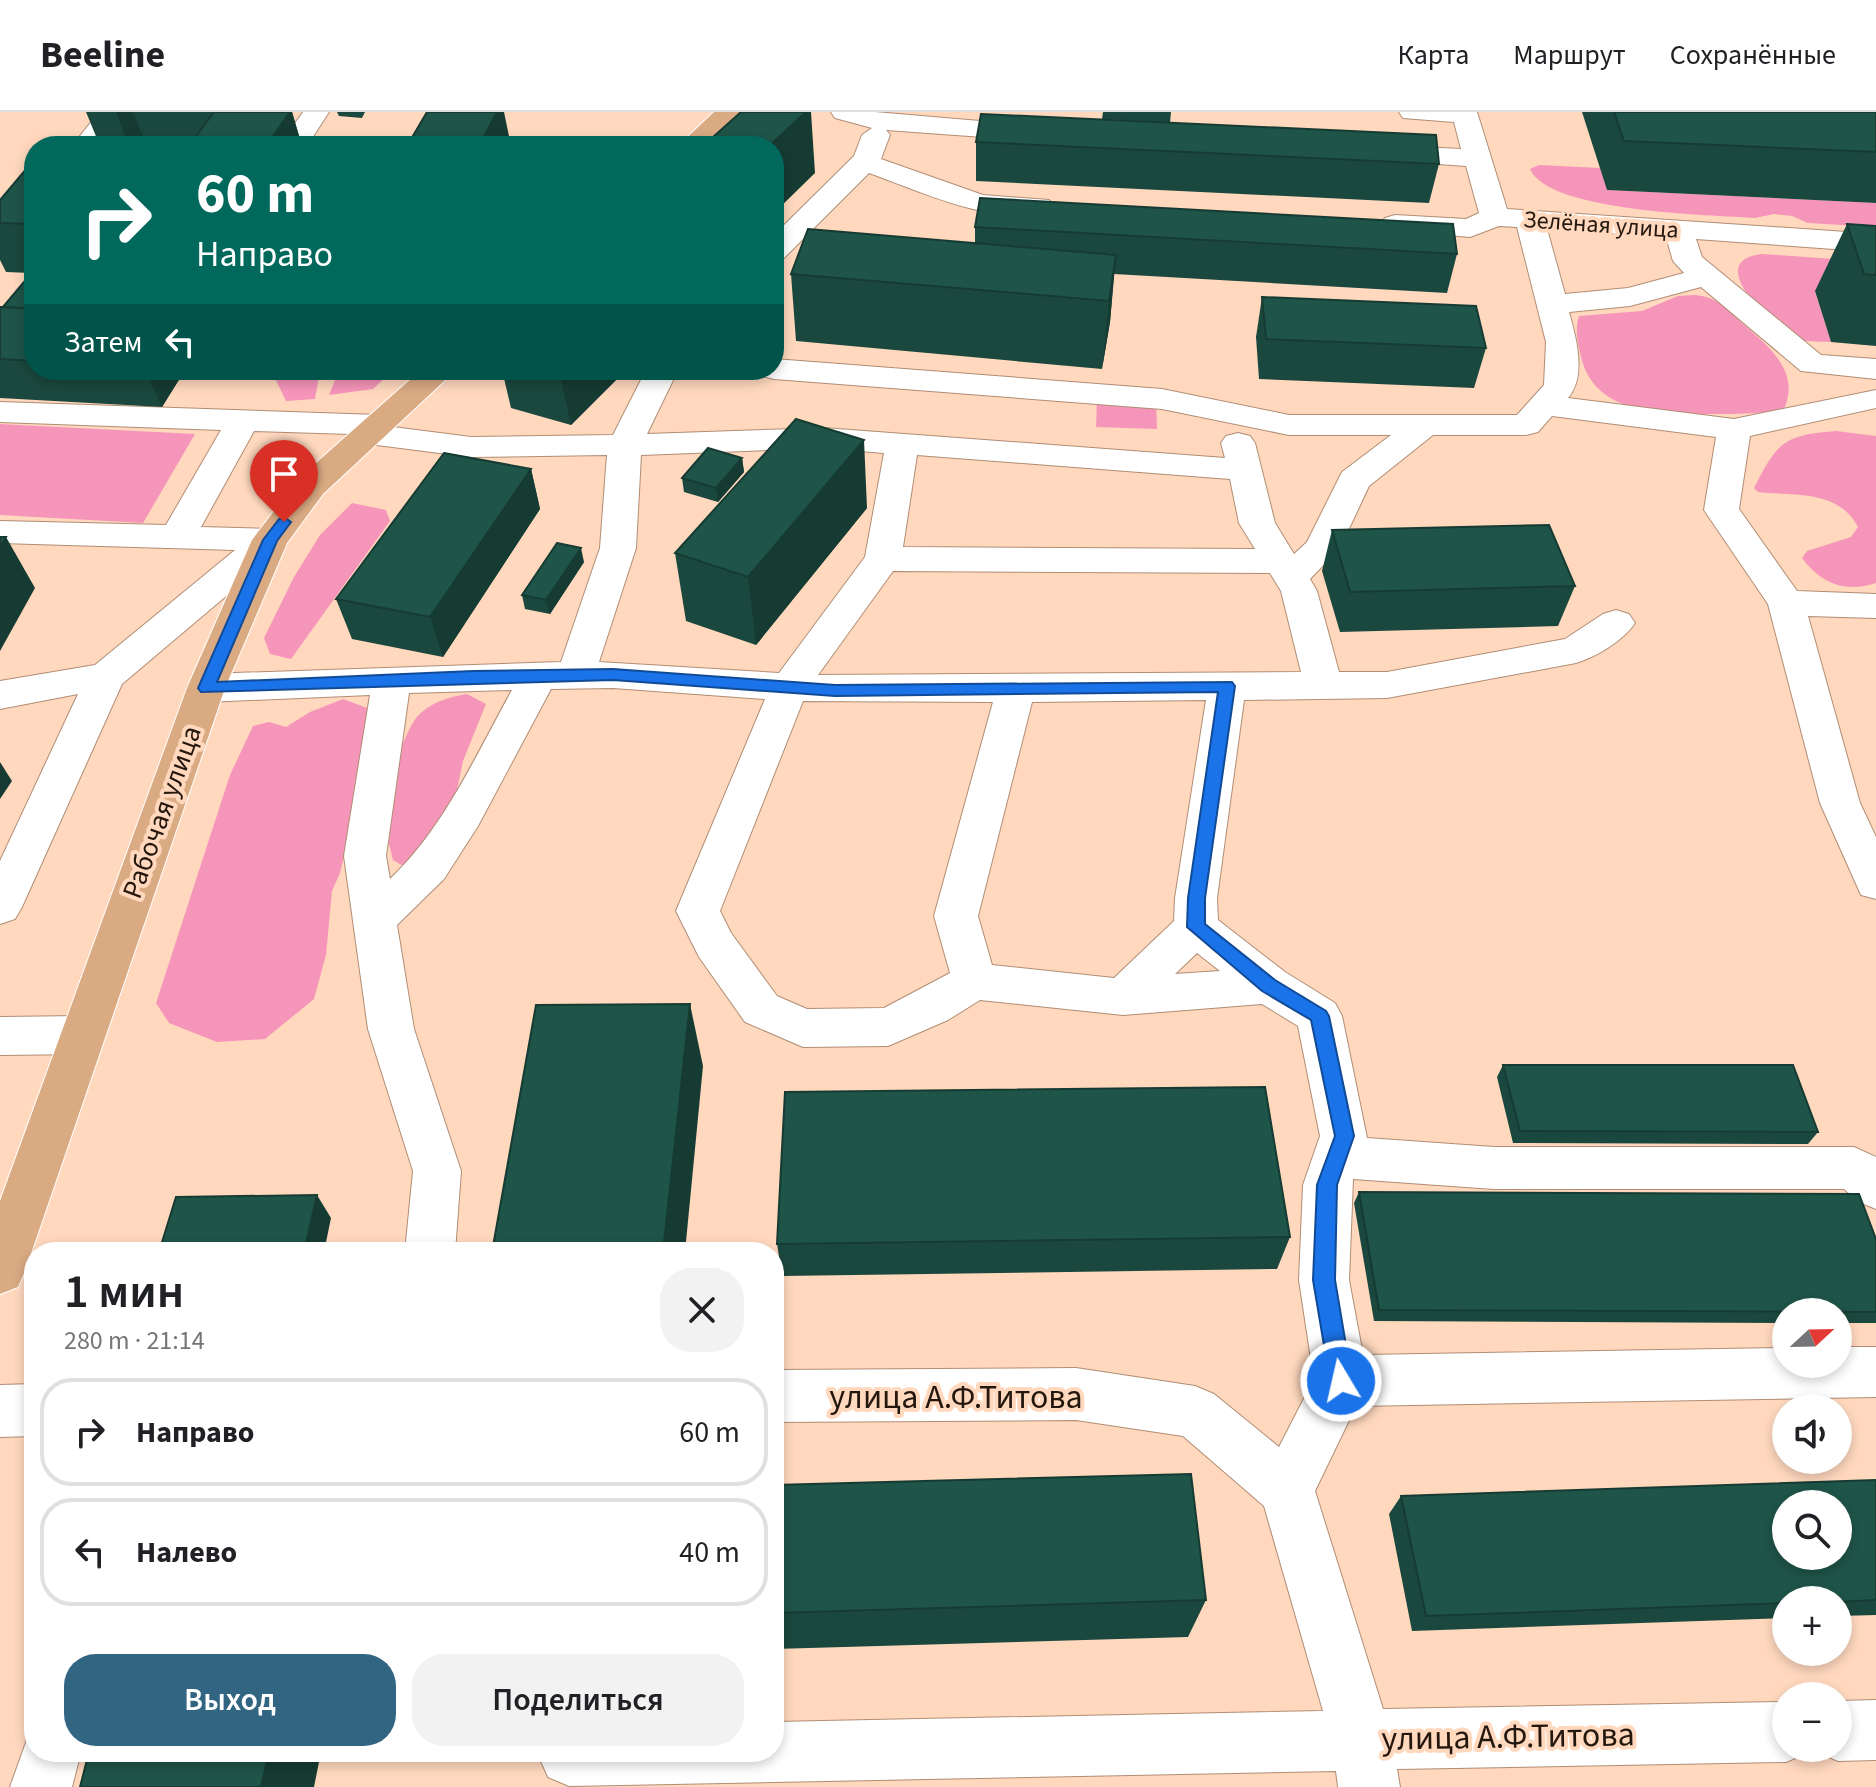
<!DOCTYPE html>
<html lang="ru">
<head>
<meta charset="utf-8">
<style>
	:root { --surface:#fff; --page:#f2f2f2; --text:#202124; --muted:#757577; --line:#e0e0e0; --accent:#326582 }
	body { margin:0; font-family:"Source Sans 3",sans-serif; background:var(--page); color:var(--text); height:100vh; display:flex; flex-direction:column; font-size:30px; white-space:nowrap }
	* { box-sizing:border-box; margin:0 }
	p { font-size:26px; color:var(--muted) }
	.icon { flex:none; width:44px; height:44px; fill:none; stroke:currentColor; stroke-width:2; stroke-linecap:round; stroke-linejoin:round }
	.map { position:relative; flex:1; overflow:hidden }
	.side { position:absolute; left:24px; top:1130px; width:760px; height:520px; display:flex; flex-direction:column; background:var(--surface); border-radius:32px; box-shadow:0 4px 12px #0003 }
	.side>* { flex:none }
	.top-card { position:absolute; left:24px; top:24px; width:760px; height:244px; border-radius:32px; box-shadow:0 4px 12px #0003; background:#00695c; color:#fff; overflow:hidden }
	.needle { width:52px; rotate:68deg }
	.tools { position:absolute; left:1772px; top:1186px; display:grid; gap:16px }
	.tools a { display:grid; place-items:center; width:80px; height:80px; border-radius:50%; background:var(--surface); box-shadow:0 4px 12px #0003; font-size:40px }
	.pin { position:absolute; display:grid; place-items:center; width:68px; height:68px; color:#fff; margin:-82px -34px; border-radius:50% 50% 50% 0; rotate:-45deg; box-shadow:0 0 8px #0007 }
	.pin .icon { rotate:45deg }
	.me { position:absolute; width:88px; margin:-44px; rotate:351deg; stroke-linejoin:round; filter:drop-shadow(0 0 6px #0008) }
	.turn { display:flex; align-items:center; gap:28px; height:168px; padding:0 40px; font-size:36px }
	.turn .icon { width:104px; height:104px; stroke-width:2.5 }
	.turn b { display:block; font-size:56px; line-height:68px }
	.then { display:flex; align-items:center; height:76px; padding:0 40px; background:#0003; gap:16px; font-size:30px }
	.round { display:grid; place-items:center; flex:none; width:84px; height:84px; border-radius:32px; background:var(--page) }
	.head { display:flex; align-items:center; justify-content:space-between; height:136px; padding:0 40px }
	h1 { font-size:48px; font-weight:600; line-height:60px }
	.button { display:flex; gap:16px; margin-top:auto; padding:16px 40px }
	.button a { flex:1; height:92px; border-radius:32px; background:var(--accent); color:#fff; font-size:32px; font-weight:600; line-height:92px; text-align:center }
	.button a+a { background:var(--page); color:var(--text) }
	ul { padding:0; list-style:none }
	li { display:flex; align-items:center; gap:24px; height:108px; margin:0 16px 12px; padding:0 24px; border:4px solid var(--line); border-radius:32px }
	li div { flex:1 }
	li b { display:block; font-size:30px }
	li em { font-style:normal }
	header { display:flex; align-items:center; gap:48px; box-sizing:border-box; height:112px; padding:0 40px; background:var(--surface); border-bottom:2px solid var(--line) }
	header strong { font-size:38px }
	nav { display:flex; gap:44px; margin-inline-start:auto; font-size:28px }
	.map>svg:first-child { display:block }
	.green { fill:#f695ba }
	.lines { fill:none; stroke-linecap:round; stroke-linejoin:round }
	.minor-casing { stroke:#b08d74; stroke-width:2 }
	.major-casing { stroke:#fff; stroke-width:2 }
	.minor { fill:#fff; fill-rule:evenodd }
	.major { fill:#daaa83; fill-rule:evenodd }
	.wall { fill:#1b483e }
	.shaded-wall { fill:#163b32 }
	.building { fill:#1f5448; stroke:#163b32; stroke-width:2; fill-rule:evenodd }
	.route { fill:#1a73e8; stroke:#114b97; stroke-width:2 }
	.labels { text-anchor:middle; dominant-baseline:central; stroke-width:8; stroke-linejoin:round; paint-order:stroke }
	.far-street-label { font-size:24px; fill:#24170e; stroke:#ffd8be }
	.street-label { font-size:28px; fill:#24170e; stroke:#ffd8be }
	.near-street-label { font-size:34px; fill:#24170e; stroke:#ffd8be }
</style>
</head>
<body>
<header>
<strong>Beeline</strong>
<nav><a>Карта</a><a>Маршрут</a><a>Сохранённые</a></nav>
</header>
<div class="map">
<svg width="1876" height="1675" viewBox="0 0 1876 1675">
	<rect width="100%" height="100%" fill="#ffd8be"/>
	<!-- green -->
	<g class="green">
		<path d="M1539,53L1600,56L1607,78L1876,91V115L1808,111L1792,104L1774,102L1755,106C1711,103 1548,100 1530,57Z"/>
		<path d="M1762,142L1876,150L1815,180L1831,230C1822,229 1808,231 1799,227C1775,216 1700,149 1762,142Z"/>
		<path d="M1695,183C1718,185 1727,197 1743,212C1768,234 1801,259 1784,297C1757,303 1732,302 1704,302C1654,301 1591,301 1580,240C1577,228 1575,216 1579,204L1642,199L1678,184Z"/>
		<path d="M271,258H310L309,264H319L315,287L286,289Z"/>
		<path d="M339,258H393L373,277L329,283Z"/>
		<path d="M1097,288L1156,290L1157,317L1096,315Z"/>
		<path d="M0,312L195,322L143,411L0,403Z"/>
		<path d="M1836,319L1876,324V471C1846,481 1821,472 1802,446L1807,439L1851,425L1858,415C1838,377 1795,384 1758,380L1754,376C1777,331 1783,323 1836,319Z"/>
		<path d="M352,391L386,398L390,409L291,547L270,542L264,526L294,465L320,423Z"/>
		<path d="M467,582L486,592L463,649L453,697L405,755L393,748C389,732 385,716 385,699C386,677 403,622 417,605C430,590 449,585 467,582Z"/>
		<path d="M343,587L370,597L372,626L340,761L332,779L326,843L314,887L265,927L217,930L169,911L156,891L230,663L253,614L269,610L286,615L310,600Z"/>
	</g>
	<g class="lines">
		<defs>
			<g id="minor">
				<path d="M99,0H126L100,34H72Z"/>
				<path d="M303,0H329L307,34H279Z"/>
				<path d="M831,0H875L1049,15L1053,21L1049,27L1039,29L886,18L890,23L881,47L983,83L1049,88L1053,94L1049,100C992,114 922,80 869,61L784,146L774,149V123L854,44L862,23L872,16L835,6Z"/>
				<path d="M1399,0H1477L1507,97L1876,122V140L1696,127L1702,145L1821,243L1876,247V267L1801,259L1701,175L1630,194L1569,200C1576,225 1587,264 1568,286L1734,307L1876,278V296L1750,324L1739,397L1797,479L1876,482V506L1808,504L1860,691L1876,725V787L1861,783L1820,691L1768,492L1704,398L1716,325L1552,304L1538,320L1526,323H1433L1369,374L1340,436L1310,467L1317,479L1339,560H1387L1565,527L1603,502L1616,498L1629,502L1635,511C1623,529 1596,545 1576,551L1387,586L1244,588L1217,786L1218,808L1285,860L1335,891L1342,904L1367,1026L1494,1035H1854L1876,1045V1097L1859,1090L1844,1077H1494L1353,1067L1349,1168L1363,1243L1786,1236V1252H1838V1235H1876V1285L1356,1294L1315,1379L1383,1597L1786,1590V1636H1809L1807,1641L1786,1650L1397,1657L1400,1675H1338L1336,1659L569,1674L548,1665L537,1640H774V1610L1323,1599L1264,1394L1183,1324L1076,1308L774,1310V1258L1076,1256L1195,1274L1214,1282L1279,1335L1314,1267L1299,1168L1303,1073L1320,1024L1298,914L1262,892L1123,903L980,888L948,908L888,934L803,935L745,910L699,845L676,799L765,587L613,576L551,577L478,714L444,767L397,813L414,917L461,1059L455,1140H405L413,1059L368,917L344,744L370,583L206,590L192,586L187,576L192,566L206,562L561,550L600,436L607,343L471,345L369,332L357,329L352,322L254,319L201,415L270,417L283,420L288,428L283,436L122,572L22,795L15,807L0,812V749L78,582L0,597V569L95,553L235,438L0,431V409L166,413L221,318L0,310V290L378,303L390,306L393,315L471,325L613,323L646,258H678L647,322L824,316L1225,346L1221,331L1226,324L1238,321L1250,324L1255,331L1275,411L1294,442L1307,430L1342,360L1391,323H1289L1162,297L774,267L763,264L759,258H774V247L1162,277L1289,303H1517L1544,273L1546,230L1517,115L1499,114L1470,125L1385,118L1380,112L1385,106L1395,103L1466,107L1479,101L1466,54L1369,47L1365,41L1369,35L1379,33L1461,37L1454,10L1403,6ZM1547,117L1666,125L1673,149L1684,161L1628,176L1565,182ZM824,336L884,341L865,445L779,561L599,550L636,436L641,343ZM917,343L1230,367L1239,411L1255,437L903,435ZM893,459L1270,461L1281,479L1301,560L818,563ZM512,578C476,643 444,716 390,767L386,744L409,581ZM1206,588L1175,786L1174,809L1114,866L992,853L978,804L1032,590ZM803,589L993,590L934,804L950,861L884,896L807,897L777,884L731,821L720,799ZM1197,841L1220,859L1175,862Z"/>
				<path d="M82,904L98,910L105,923L98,936L82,942L0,943V905Z"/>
				<path d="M34,1272V1324L0,1325V1273Z"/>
				<path d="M1876,1588V1648L1838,1649L1817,1640L1815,1636H1838V1589Z"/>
				<path d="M34,1617V1640H81L72,1675H10L30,1619Z"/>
			</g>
			<g id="major">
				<path d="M714,0H743L708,34H678Z"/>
				<path d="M421,258H456L323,382L287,431L225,576L25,1159L18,1175L0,1182V1089L187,576L252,428L299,366Z"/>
			</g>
		</defs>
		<!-- minor casing -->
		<use href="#minor" class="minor-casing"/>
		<!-- major casing -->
		<use href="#major" class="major-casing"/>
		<!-- minor -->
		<use href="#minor" class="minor"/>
		<!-- major -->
		<use href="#major" class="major"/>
	</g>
	<!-- wall -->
	<g class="wall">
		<path d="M86,0H292L302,34L144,27L138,34H100Z"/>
		<path d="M337,0H365L362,6L339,4Z"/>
		<path d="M1103,0H1171L1170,11L1439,52L1429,91L976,69V30L1142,9L1102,7Z"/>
		<path d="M1582,0H1876V91L1607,78Z"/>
		<path d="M34,56V258H185L162,295L0,286V195H3L31,161L6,160L0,148V88Z"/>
		<path d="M1847,112L1876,114V234L1831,230L1815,179Z"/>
		<path d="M975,115L1457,142L1447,181L1114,162L1110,210L1102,257L796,229L791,162L975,131Z"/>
		<path d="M1262,185L1486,236L1474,276L1259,267L1256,225Z"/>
		<path d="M502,258H626L571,313L511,296Z"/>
		<path d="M742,346L744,360L718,390L684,380L682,366Z"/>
		<path d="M531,357L540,397L443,545L352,527L336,487Z"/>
		<path d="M867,396L756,533L686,509L675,441Z"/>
		<path d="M1332,418L1575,474L1558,514L1340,520L1322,459Z"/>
		<path d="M584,450L550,502L525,497L522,483Z"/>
		<path d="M1503,953L1818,1020L1808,1032L1513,1031L1497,965Z"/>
		<path d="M1359,1080L1876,1127V1211H1838V1200H1786V1211L1374,1209L1354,1091Z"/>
		<path d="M1290,1125L1277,1157L782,1164L777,1132Z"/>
		<path d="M1876,1368V1503L1838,1504V1488H1786V1506L1412,1519L1389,1402L1401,1384Z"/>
		<path d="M774,1373L1206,1488L1188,1525L774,1537Z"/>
	</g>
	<!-- shaded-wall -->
	<g class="shaded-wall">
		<path d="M116,0H133L144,27L138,34H129Z"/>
		<path d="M290,0H292L302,34H266Z"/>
		<path d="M497,0H504L510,29L507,34H479Z"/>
		<path d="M806,0H811L815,61L774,101V34H769Z"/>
		<path d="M1116,143L1110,210L1102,257L1109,189Z"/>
		<path d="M145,258H185L162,295Z"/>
		<path d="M559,258H626L571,313Z"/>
		<path d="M864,328L867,396L756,533L748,465Z"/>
		<path d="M742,346L744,360L718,390L716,376Z"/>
		<path d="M531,357L540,397L443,545L430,505Z"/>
		<path d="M6,425L35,476L0,539V435Z"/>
		<path d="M581,436L584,450L550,502L546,488Z"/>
		<path d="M0,650L12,669L0,687Z"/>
		<path d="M690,892L703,954L685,1140H663Z"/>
		<path d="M317,1083L331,1106L324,1140H304Z"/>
		<path d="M269,1640H321L314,1675H261Z"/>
	</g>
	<!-- building -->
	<g class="building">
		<path d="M214,0H290L266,34H189Z"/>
		<path d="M427,0H497L479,34H407Z"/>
		<path d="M741,0H806L769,34H703Z"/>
		<path d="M1614,0H1876V40L1624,29Z"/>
		<path d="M981,2L1436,23L1439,52L976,30Z"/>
		<path d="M27,56H34V112L0,111V88Z"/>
		<path d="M980,86L1453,112L1457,142L975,115Z"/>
		<path d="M1847,112L1876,114V163L1864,162Z"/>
		<path d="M808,117L1116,143L1109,189L791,162Z"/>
		<path d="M34,158V197L3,195Z"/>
		<path d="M1262,185L1476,194L1486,236L1266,227Z"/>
		<path d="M0,195L34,197V249L0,247Z"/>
		<path d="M796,307L864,328L748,465L675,441Z"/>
		<path d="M708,336L742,346L716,376L682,366Z"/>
		<path d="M444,341L531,357L430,505L336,487Z"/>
		<path d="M1549,413L1575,474L1350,480L1332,418Z"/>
		<path d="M0,425H6L0,435Z"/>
		<path d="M557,431L581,436L546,488L522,483Z"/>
		<path d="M690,892L663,1140H492L536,893Z"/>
		<path d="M1503,953H1793L1818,1020L1520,1019Z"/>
		<path d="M1265,975L1290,1125L777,1132L785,980Z"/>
		<path d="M1359,1080L1859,1082L1876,1127V1200L1379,1198Z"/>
		<path d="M317,1083L304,1140H159L176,1085Z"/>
		<path d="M1191,1362L1206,1488L774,1501V1373Z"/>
		<path d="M1876,1368V1488L1838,1490V1488H1786V1491L1426,1504L1401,1384ZM1786,1392H1838V1444H1786Z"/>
		<path d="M89,1640H269L261,1675H80Z"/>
	</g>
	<!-- route -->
	<path class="route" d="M284,405L291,410L277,429L217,570L473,559L613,557L835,573L1232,570L1235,574L1205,786V812L1275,868L1326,899L1329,904L1354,1024L1337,1073L1335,1168L1352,1269L1349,1276L1341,1279L1333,1276L1330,1269L1313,1168L1317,1073L1335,1024L1311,908L1262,879L1187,815L1188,786L1218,580L835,584L613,568L201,580L198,576L263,428L279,407Z"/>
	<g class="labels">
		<!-- far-street labels -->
		<g class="far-street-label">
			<text transform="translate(1601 113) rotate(4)">Зелёная улица</text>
		</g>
		<!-- street labels -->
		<g class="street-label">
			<text transform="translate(162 700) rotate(-70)">Рабочая улица</text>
		</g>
		<!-- near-street labels -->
		<g class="near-street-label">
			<text x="956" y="1285">улица А.Ф.Титова</text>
			<text transform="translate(1508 1625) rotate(-1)">улица А.Ф.Титова</text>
		</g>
	</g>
</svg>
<div class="tools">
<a><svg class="needle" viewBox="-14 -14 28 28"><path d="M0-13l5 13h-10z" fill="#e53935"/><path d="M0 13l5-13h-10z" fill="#757577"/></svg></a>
<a><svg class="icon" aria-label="sound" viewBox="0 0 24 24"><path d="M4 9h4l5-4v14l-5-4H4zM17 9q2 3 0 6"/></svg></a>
<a><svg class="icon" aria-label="search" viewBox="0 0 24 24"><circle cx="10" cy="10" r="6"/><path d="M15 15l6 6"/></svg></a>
<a>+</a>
<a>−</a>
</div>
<div class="pin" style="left:284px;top:410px;background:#d93025"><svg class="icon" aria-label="arrive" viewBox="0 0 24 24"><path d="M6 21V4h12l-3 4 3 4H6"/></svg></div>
<svg class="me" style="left:1341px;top:1269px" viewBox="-20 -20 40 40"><circle r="17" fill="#1a73e8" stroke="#fff" stroke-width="3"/><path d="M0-11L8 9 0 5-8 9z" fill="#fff"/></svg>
<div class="top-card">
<div class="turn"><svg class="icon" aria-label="right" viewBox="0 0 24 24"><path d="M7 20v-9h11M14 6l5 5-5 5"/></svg><div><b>60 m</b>Направо</div></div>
<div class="then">Затем<svg class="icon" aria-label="left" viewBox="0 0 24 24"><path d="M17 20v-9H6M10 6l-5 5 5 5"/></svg></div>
</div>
<section class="side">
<div class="head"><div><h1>1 мин</h1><p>280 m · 21:14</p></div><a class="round"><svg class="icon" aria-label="close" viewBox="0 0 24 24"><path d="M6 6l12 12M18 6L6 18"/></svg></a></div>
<ul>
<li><svg class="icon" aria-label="right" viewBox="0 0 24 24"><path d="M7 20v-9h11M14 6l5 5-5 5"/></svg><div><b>Направо</b></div><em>60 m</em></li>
<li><svg class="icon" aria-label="left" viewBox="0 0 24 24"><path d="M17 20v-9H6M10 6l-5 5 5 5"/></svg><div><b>Налево</b></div><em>40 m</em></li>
</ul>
<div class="button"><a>Выход</a><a>Поделиться</a></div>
</section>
</div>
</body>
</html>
